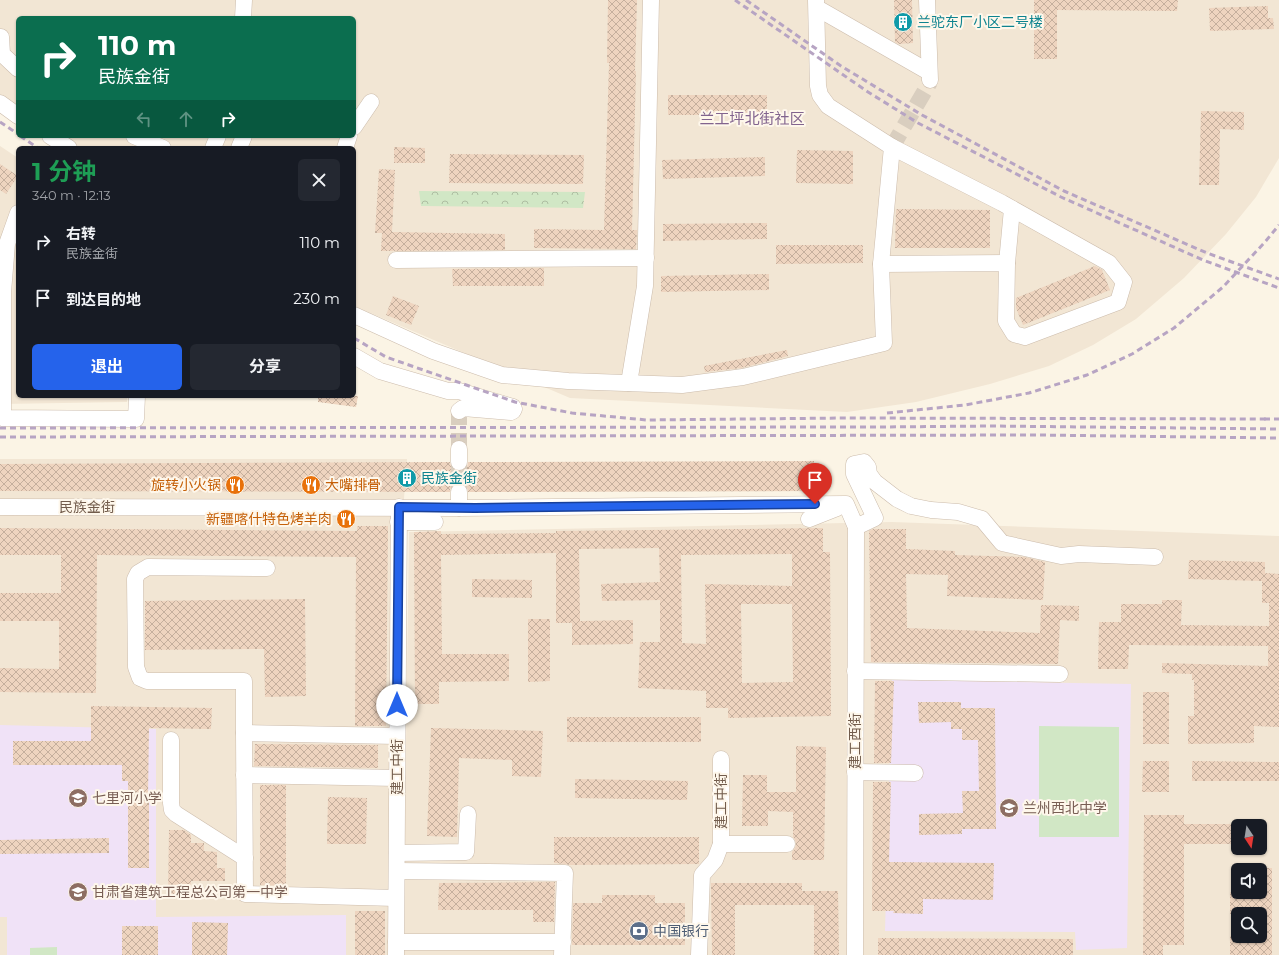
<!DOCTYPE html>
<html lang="zh">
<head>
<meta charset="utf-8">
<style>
	:root { --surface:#171b24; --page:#242831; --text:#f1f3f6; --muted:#9ea1a6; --accent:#2563eb }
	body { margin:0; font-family:Montserrat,"Noto Sans SC",sans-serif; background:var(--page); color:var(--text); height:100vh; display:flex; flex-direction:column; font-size:15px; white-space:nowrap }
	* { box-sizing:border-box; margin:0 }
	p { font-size:13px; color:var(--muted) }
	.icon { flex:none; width:22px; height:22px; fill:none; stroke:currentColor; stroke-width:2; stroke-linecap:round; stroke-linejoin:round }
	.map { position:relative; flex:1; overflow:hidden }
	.side { position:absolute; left:16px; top:146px; width:340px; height:252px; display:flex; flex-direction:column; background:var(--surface); border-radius:6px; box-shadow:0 1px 3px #0004 }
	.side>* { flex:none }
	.hud { position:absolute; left:16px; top:16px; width:340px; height:122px; border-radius:6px; box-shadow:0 1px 3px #0004; background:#0b6e4f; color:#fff; overflow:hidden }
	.needle { width:26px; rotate:168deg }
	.buttons { position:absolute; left:1231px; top:819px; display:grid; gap:8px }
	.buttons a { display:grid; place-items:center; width:36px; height:36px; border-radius:6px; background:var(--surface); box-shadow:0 1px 3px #0004; font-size:20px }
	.pin { position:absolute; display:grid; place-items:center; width:34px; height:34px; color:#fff; margin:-41px -17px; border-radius:50% 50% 50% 0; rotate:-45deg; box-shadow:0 0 4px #0007 }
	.pin .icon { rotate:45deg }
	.me { position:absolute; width:44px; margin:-22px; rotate:0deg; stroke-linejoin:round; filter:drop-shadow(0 0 3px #0008) }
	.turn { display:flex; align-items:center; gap:14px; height:84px; padding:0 16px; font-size:18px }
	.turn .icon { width:52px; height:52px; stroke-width:2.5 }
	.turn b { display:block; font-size:28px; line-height:34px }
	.lanes { display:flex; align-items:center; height:38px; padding:0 16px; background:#0003; justify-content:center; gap:20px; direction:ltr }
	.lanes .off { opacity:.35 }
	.round { display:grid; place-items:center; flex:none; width:42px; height:42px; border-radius:6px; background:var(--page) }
	.headline { display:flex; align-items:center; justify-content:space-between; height:68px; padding:0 16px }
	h1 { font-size:24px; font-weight:700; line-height:30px; color:#1e9e55 }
	.primary-button { display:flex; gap:8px; margin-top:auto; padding:8px 16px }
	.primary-button a { flex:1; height:46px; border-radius:6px; background:var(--accent); color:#fff; font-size:16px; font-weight:700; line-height:46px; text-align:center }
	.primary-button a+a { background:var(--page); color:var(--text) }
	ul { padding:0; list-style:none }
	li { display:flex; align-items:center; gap:12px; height:56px; padding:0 16px }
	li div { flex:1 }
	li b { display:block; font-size:15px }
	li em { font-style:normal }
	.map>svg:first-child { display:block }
	.residential { fill:#f2e6d4; fill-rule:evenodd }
	.education { fill:#f0e2f7 }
	.forest { fill:url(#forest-crowns) }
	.pitch { fill:#d1e7c5 }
	.building { fill:url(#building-cross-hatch); fill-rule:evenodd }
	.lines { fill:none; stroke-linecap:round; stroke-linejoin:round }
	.minor-tunnel { stroke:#d9cebf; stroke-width:16; stroke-dasharray:16 8; stroke-linecap:butt }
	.minor-casing { stroke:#ccbcac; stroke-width:17 }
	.minor { stroke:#fff; stroke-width:16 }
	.rail { stroke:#b7a4c3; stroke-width:3; stroke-dasharray:6 4; stroke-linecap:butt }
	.route-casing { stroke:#184099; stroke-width:10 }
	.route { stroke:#2563eb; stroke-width:7 }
	.labels { text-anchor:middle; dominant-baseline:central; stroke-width:4; stroke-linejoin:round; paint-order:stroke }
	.culture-label { font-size:14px; fill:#0d838f; stroke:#fef7eb; text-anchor:start }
	.food-label { font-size:14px; fill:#c56008; stroke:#fef7eb; text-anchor:end }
	.street-label { font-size:14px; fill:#725c4c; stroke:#fef7eb }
	.education-label { font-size:14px; fill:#785e54; stroke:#fef7eb; text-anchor:start }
	.service-label { font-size:14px; fill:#4e5e75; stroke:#fef7eb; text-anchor:start }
	.neighbourhood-label { font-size:15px; fill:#82648e; stroke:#fef7eb }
</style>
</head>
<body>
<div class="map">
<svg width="1279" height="955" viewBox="0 0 1279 955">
	<defs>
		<pattern id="forest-crowns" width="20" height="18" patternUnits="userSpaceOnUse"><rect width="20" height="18" fill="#d1e7c5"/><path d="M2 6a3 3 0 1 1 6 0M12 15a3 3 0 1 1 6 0" fill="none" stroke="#aebea2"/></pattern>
		<pattern id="building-cross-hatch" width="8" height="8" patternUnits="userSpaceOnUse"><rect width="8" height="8" fill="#eed4bf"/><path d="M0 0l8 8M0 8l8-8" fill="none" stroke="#c5af9d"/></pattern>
	</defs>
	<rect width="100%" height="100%" fill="#fbf4e5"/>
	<!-- residential -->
	<g class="residential">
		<path d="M0,0H1279V158L1256,197L1226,234L1184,278L1136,319L1093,345L1049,366L990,384L916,402L847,412L570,398L354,306V148H74L55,136H354V18H18V114L0,101Z"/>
		<path d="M0,146L18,158V396H127V402L0,404Z"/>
		<path d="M0,459H407L401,538L390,955H0Z"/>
		<path d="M892,522L1279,536V955H403L409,532ZM1238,826H1260V848H1238ZM1238,870H1260V892H1238ZM1238,914H1260V936H1238Z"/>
	</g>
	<!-- education -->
	<g class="education">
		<path d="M892,680L1131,684L1127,948L1076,950L1075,932L885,931Z"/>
		<path d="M0,725L156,729V917L346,915V955H7V917H0Z"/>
	</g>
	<!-- forest -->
	<path class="forest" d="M419,191L585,192L583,208L421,206Z"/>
	<!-- pitch -->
	<g class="pitch">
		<path d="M1039,726L1119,727V837H1039Z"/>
		<path d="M57,947V955H30V948Z"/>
	</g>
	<!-- building -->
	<g class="building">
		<path d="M608,0H637L635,71H636L632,230H637L636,249L534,248V229L604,230L609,63H607Z"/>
		<path d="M894,0H912L913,43L899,44L895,42Z"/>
		<path d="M1034,0H1178L1177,11L1057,10V59H1034Z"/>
		<path d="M1268,6V18H1273L1274,29L1210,31L1209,8Z"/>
		<rect x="668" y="95" width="99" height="20"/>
		<path d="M1201,111L1244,112V130L1220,129L1219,185H1199Z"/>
		<path d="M394,147L425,148V163H394Z"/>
		<path d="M797,150L853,151V184L796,183Z"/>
		<path d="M450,154L584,155L583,184L449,183Z"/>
		<path d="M765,157V176L663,179L662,160Z"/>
		<path d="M0,164L18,176L6,194L0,190Z"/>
		<path d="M379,169L395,170L392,232L505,234V250L381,251L382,233H375Z"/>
		<path d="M896,209L990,210V248H895Z"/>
		<path d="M767,223V239L663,241V224Z"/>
		<path d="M776,245H863V263L776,264Z"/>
		<path d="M1095,266L1102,270L1110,290L1023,325L1016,308V298Z"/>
		<path d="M544,268V286H453L452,269Z"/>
		<path d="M769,274V290L661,292V276Z"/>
		<path d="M393,296L419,306L411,325L386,315Z"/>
		<path d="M787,350L788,356L741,368L705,372L704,366Z"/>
		<path d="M318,396H358L356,407L318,402Z"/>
		<path d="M814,461V491L468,492L467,488L464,484L459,483L455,484L451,487L450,492L0,491V464L450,462L451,466L454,470L459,471L463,470L467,467L468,462Z"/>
		<path d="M357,526H388L386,726H355L356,557L97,555L96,693L0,692V668L59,669V621H0V593H61V555H0V528L357,531Z"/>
		<path d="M823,528V552H830L831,716L728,718V708H706V691L638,688L640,642H660V600L602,601L601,584L660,582L659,548L579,549L580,621L633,620V644L572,645V623H556V553L441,555L442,654H509V681L439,682V704H415L414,532L441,531V534L556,533V531ZM792,554V586L705,584L706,644L682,643L681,555ZM741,604H792L793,682L742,683Z"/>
		<path d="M873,529H906V549L955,551V555L1024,557L1045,562L1043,600L947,596L948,575L906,574L907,628L1040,633L1041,605L1079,606V621L1060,620L1058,664L871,662L869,531Z"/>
		<path d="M1189,560L1265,562V573L1279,574V727L1254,726V743L1188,744V716H1194V680H1192V674L1162,673V663L1268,666V646L1129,645L1128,669H1098L1099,622H1121V604H1162V600H1182L1181,625L1269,626V603H1262V581L1188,579Z"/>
		<path d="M472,579L532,580V598L472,597Z"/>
		<path d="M305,599L306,696L265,697L264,649L145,650V601Z"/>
		<path d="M528,619H550V681L528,682Z"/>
		<path d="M875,681H894L891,763H874Z"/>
		<rect x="1143" y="692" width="26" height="52"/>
		<path d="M918,702H961V708H995L996,829H962V834L919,835V814L963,813L962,791H979L978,740H962V729H951V722L919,723Z"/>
		<path d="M91,706L212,708L211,729L149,728L148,797H149V868H128V781H122V765H13V741H91Z"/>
		<rect x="567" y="717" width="134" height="25"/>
		<path d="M431,728L543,731L541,777L512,776V760L459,758L457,837L427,836Z"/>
		<path d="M255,744L378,745V768L254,766Z"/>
		<path d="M796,746L826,747L824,860H792V852L795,848L796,844L795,840L793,837V812L768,811V826H742L743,775H767V792H796Z"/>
		<path d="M1143,761H1169V792H1142Z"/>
		<path d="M1192,761L1279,762V781H1192Z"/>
		<path d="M575,779L688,781L687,800L575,798Z"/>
		<path d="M873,782H891L889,862L994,863L993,900L923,899V914L893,913L894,911H872Z"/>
		<path d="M260,785H286V886L260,885Z"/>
		<path d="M328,797L367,798L366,844H327Z"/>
		<path d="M1144,815H1184V824H1238V844H1184V945H1163V955H1143Z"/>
		<path d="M169,830H184L191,835V843H204V851L217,852V868H225V881H191L190,895H168Z"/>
		<path d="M554,837H699V864L570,865L565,864L554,863Z"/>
		<path d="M109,838V853L0,854V840Z"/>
		<path d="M1260,868H1272V955H1230V936H1260V914H1230V892H1260Z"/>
		<path d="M555,882L554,922H533V910H438L439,883Z"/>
		<path d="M711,883H802V891H838L839,955H814V905H735V955H712Z"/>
		<path d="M602,895H655V903H685V945H572L573,903H602Z"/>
		<rect x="355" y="911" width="30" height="44"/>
		<path d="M192,922L228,923L227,955H192Z"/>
		<rect x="122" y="926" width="36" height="29"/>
		<path d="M878,938L1073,939V955H878Z"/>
	</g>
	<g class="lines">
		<!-- minor-tunnel -->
		<g class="minor-tunnel">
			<path d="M892,147L930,82"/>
			<path d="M459,449V411"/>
			<path d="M459,462V492"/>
		</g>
		<defs>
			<g id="minor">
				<path d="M927,0L930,80"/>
				<path d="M817,8L929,72"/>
				<path d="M243,18L244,0"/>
				<path d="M0,37H1L2,54L18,69"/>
				<path d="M0,103L18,116"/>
				<path d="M354,127L371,102"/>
				<path d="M50,136L69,148"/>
				<path d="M134,136L163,148"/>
				<path d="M213,148L218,136"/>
				<path d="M239,148L244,136"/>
				<path d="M345,148L349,136"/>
				<path d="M18,213L7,244L3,292V418L136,419L137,396"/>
				<path d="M396,260L646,258"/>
				<path d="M1007,263L1012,209"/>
				<path d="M881,264L1007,263L1006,321L1014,334L1025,337L1118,302L1124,282L1109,263L1002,203L892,147"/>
				<path d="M354,315L433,351L502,375L568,381L682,385L743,377L884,343L881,264L892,147L828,106L820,95L818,86L816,0"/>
				<path d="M354,356L380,371L448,391H459L513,407L514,409L513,411L511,412L463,408L459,411"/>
				<path d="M629,383L645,286L651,0"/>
				<path d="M459,462V449"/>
				<path d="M459,492V508"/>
				<path d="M0,507L459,508L846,504L856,527L855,955"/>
				<path d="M809,519L837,508"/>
				<path d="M398,522H435"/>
				<path d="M856,527L875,518L854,474V464L864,462L868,467L869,474L875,482L897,499L911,506L931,510L958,512L982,519L1002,543L1061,556L1079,554L1155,557"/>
				<path d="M855,671L1060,674"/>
				<path d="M244,733V681H147L140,678L136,667L135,579L138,573L148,567L267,568"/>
				<path d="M171,740V803L172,810L176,814L245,858"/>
				<path d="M855,772L915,773"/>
				<path d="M244,775L397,778"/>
				<path d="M721,844H787"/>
				<path d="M397,853L466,852L468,814"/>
				<path d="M397,871L565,873L562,955"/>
				<path d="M396,898L245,894L244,733L397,736"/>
				<path d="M396,942H563"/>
				<path d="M396,955L399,507"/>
				<path d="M699,955L702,875L715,860L721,844V759"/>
			</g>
		</defs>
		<!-- minor casing -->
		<use href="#minor" class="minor-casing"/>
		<!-- minor -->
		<use href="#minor" class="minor"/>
		<!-- rail -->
		<g class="rail">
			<path d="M735,0L868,92L918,123L1061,197L1203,260L1279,288"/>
			<path d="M746,0L841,66L922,115L1064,191L1207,253L1279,279"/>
			<path d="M0,122L18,134"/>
			<path d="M20,136L38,148"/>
			<path d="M354,338L386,357L515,402L572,413L647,420L843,418L1269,419"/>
			<path d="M887,413L965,405L1029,393L1087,375L1132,354L1174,328L1223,287L1265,242L1279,225"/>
			<path d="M1264,419H1279"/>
			<path d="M0,428L879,427L992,426L1279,429"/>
			<path d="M0,437L1038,435L1279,438"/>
		</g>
	</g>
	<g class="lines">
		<defs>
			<path id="route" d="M397,705L399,507L475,508L815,504"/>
		</defs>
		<!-- route casing -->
		<use href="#route" class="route-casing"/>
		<!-- route -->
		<use href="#route" class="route"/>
	</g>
	<!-- icons -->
	<defs>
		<symbol id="building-disc" viewBox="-11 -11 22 22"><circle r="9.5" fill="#0f9aa8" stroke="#fef7eb"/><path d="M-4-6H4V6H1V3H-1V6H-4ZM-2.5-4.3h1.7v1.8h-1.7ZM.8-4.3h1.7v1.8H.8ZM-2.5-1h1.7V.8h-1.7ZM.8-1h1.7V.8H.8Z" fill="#fff"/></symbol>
		<symbol id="restaurant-disc" viewBox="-11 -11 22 22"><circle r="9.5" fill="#e8710a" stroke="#fef7eb"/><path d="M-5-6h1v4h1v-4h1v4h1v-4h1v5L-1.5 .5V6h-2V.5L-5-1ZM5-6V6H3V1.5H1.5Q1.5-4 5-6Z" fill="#fff"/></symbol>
		<symbol id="school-disc" viewBox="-11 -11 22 22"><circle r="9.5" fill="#8d6e63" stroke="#fef7eb"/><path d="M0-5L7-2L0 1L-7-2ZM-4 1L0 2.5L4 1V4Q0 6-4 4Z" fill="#fff"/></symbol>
		<symbol id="bank-disc" viewBox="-11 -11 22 22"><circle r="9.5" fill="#5c6f8a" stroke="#fef7eb"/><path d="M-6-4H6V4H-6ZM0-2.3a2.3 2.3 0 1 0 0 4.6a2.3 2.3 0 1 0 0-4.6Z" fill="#fff"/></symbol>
	</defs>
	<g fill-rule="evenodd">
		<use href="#building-disc" x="892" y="11" width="22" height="22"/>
		<use href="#building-disc" x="396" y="467" width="22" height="22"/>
		<use href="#restaurant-disc" x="224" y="474" width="22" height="22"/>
		<use href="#restaurant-disc" x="300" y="474" width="22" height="22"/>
		<use href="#restaurant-disc" x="335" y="508" width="22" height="22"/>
		<use href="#school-disc" x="67" y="787" width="22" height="22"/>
		<use href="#school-disc" x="998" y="797" width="22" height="22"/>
		<use href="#school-disc" x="67" y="881" width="22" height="22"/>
		<use href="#bank-disc" x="628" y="920" width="22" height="22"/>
	</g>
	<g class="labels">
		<!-- culture labels -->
		<g class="culture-label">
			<text x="917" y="22">兰驼东厂小区二号楼</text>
			<text x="421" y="478">民族金街</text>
		</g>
		<!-- food labels -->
		<g class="food-label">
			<text x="221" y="485">旋转小火锅</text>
			<text x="325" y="485" text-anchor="start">大嘴排骨</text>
			<text x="332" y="519">新疆喀什特色烤羊肉</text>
		</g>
		<!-- street labels -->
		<g class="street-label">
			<text x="87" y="507">民族金街</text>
			<text transform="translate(855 741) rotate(-90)">建工西街</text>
			<text transform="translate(397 767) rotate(-90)">建工中街</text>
			<text transform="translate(721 801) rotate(-90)">建工中街</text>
		</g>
		<!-- education labels -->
		<g class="education-label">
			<text x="92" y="798">七里河小学</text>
			<text x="1023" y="808">兰州西北中学</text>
			<text x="92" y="892">甘肃省建筑工程总公司第一中学</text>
		</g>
		<!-- service labels -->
		<g class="service-label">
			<text x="653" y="931">中国银行</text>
		</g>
		<!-- neighbourhood labels -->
		<g class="neighbourhood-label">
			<text x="752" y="118">兰工坪北街社区</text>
		</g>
	</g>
</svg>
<div class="buttons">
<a><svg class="needle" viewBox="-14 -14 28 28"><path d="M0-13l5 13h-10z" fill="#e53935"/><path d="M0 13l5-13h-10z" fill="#9ea1a6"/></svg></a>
<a><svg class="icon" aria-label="sound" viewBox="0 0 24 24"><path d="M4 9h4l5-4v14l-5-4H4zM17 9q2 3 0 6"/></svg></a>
<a><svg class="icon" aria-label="search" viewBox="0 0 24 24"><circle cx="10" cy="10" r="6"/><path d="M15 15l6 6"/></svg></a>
</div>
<div class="pin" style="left:815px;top:504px;background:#d93025"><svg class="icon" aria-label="arrive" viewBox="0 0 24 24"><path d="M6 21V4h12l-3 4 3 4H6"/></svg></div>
<svg class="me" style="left:397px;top:705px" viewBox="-20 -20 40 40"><circle r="19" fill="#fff"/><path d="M0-13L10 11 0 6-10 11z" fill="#2563eb"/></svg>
<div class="hud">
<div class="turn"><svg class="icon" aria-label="right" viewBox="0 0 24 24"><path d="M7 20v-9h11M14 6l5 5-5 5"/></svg><div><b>110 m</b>民族金街</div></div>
<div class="lanes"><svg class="icon off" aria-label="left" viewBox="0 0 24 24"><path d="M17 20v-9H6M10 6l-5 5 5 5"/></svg><svg class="icon off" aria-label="ahead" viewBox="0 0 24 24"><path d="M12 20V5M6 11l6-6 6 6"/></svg><svg class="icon" aria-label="right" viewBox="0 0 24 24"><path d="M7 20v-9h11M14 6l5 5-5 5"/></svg></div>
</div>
<section class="side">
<div class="headline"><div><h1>1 分钟</h1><p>340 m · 12:13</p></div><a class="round"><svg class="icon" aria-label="close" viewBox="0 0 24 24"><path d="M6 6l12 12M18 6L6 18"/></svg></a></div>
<ul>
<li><svg class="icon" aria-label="right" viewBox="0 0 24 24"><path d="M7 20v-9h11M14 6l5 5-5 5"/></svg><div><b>右转</b><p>民族金街</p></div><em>110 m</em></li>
<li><svg class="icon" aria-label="arrive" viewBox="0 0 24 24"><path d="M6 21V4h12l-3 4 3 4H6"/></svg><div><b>到达目的地</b></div><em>230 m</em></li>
</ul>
<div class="primary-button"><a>退出</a><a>分享</a></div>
</section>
</div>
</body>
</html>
